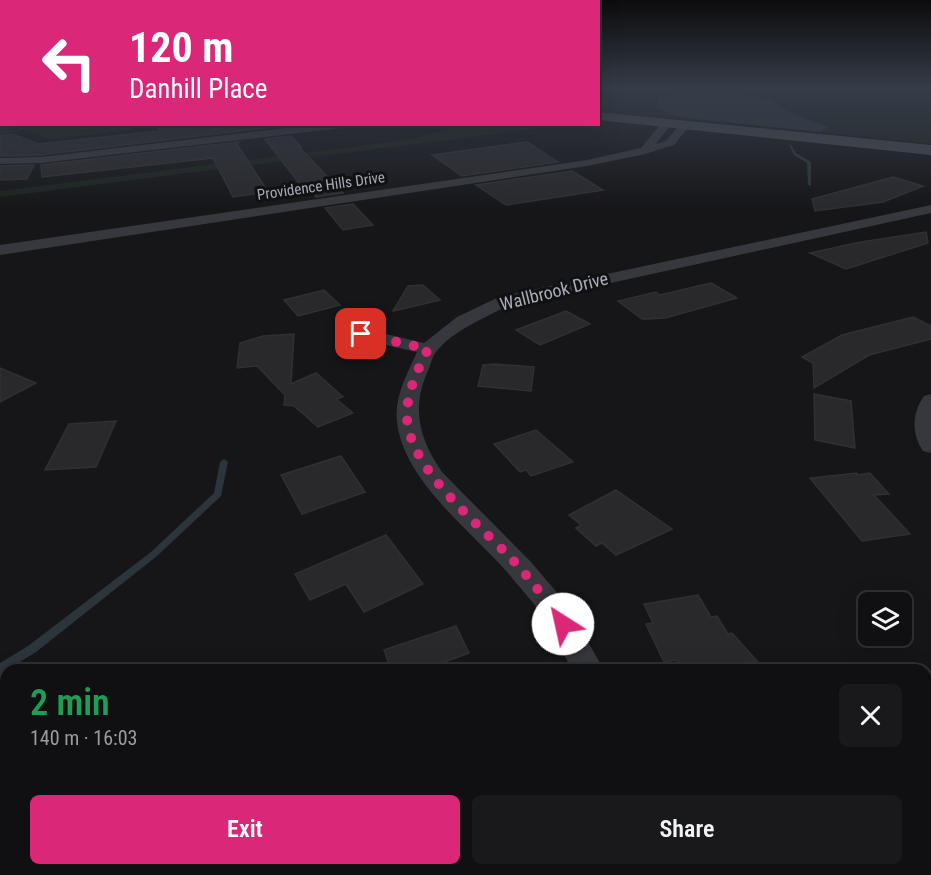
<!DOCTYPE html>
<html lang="en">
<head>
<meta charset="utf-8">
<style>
	:root { --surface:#101012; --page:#19191b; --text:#f1f3f6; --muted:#9c9d9f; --line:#303032; --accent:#db2777 }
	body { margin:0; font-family:"Roboto Condensed",sans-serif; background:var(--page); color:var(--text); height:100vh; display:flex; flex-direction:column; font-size:22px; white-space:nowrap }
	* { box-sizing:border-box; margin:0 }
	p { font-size:20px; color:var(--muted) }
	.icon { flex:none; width:33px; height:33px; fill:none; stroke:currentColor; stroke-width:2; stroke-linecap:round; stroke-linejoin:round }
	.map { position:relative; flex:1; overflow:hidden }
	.panel { position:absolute; left:0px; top:664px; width:932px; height:212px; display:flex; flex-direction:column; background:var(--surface); border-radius:18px 18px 0 0; box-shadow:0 6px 24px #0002,0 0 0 2px var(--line) }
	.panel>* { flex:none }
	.banner { position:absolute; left:0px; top:0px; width:600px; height:126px; box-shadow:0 6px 24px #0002,0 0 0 2px var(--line); background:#db2777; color:#fff; overflow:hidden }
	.buttons { position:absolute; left:858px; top:592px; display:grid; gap:12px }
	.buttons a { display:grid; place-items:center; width:54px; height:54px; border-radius:9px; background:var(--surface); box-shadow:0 6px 24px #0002,0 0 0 2px var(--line); font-size:30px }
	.pin { position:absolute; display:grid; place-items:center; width:51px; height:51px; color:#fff; margin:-26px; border-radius:12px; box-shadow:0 3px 9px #0006 }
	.me { position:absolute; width:66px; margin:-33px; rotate:325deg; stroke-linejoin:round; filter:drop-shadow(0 0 4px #0008) }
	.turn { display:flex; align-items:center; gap:21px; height:126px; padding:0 30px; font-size:27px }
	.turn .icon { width:78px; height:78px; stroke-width:2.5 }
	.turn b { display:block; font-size:42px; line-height:51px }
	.round { display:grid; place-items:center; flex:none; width:63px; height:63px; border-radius:9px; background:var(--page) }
	.overview { display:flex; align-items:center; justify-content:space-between; height:102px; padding:0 30px }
	h1 { font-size:36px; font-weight:600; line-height:45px; color:#1e9e55 }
	.button { display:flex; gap:12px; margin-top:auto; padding:12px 30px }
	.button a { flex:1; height:69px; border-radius:9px; background:var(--accent); color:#fff; font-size:24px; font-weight:600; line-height:69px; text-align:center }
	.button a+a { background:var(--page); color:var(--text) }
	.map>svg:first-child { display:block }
	.green { fill:#1c231d }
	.water { fill:#2c353c }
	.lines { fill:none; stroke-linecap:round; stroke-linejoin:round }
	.stream { fill:#2c353c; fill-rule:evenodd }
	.building { fill:#29292c; stroke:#303034; stroke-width:1.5 }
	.street { fill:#37383d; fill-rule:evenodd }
	.secondary { fill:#45474d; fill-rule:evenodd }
	.route { stroke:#db2777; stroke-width:10; stroke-dasharray:0 18 }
	.labels { text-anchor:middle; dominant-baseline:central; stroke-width:6; stroke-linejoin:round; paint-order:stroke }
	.far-street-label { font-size:15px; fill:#a8adb8; stroke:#111113 }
	.street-label { font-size:18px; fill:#a8adb8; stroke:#111113 }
</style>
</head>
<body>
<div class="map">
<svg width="931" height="875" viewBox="0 0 931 875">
	<rect width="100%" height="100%" fill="#161618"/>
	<!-- green -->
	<g class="green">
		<path d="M0,88L2,124H131L132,130L51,139L24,130L0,135Z"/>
		<path d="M598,88H918L931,92V144L599,110Z"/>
		<path d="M453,125H564L0,197V191L408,140L445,130Z"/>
	</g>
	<!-- water -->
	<path class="water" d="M723,91L770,99L788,112L828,127L821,132L696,119L672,115L658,108V98L670,94Z"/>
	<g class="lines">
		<!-- stream -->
		<g class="stream">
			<path d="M789,145H791L796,153L811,162V186L808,185L807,163L794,155Z"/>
			<path d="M224,459L228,462L221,496L157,556L36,652L0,674V663L28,646L151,552L214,493L220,462Z"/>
		</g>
	</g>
	<!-- building -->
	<g class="building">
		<path d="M157,124L281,126L41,155L0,156V136L12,134L39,144L159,131Z"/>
		<path d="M291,136L301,147H299L343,193L316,197L309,186L302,187L265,139Z"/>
		<path d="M239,142L237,144L268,192L233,197L213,158L42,177L41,165Z"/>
		<path d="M527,142L558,162L462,176L432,155Z"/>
		<path d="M34,165L27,179L0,180V166Z"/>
		<path d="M572,171L603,190L506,205L476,185Z"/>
		<path d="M893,177L923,186L883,202L815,211L812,199Z"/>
		<path d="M353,204L373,225L343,230L325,208Z"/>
		<path d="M926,232L928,243L846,269L810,253L861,242Z"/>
		<path d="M711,283L737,298L665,318L647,319H642L618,301L656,292L660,295Z"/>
		<path d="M423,285L440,300L393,311L408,286Z"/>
		<path d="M324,290L340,305L298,316L284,300Z"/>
		<path d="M566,311L590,324L540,345L516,330Z"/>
		<path d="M913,317L931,326V339L869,355L814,388L813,363L802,357L842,335Z"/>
		<path d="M294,334L291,384L316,373L343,397L336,399L353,413L318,427L294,406L284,405L285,395L257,366L237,368L240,343L263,336Z"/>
		<path d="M494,364L534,367L531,391L478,386L483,365Z"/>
		<path d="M0,368L36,383L0,402Z"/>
		<path d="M814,394L851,401L855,448L815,440Z"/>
		<path d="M116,421L96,467L45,470L69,424Z"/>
		<path d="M536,430L573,462L531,476L526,470L520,472L494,444Z"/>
		<path d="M341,456L365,492L302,514L281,475Z"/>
		<path d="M857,473V475L870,473L889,494L874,495L910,534L862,541L810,478Z"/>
		<path d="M616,490L672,529L616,555L602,543L596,546L576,528L581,525L569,515Z"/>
		<path d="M386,535L423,584L364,612L346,584L310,600L295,574Z"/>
		<path d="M698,595L711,617L717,616L728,634L732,633L757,661L699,670H681L676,660L664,662L646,624L653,623L644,604Z"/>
		<path d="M456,626L469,653L442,663L448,670H391L384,650Z"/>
	</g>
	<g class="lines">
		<!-- street -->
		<g class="street">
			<path d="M667,120L672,123L656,144L666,141L681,123L690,125L674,145L645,154L587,166L0,255V245L587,160L641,148L663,121Z"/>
			<path d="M319,124H355L350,127L41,163L0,164V158L41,157Z"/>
			<path d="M931,205V213L510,305C488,316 452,331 436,352C432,357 430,367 427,373C411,410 420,440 442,472L531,562L565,602L604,670H572C563,653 555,634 544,618C535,604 523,591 512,578C475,533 404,483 397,422C394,397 407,374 417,352L354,338L352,334L354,330L361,328L424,343L457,317L499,297Z"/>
			<path d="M931,394V453L923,451C911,433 912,413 924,396Z"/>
			<path d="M931,706V738L926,739V708Z"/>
			<path d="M258,870H305L303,875H256Z"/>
		</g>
		<!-- secondary -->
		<path class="secondary" d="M598,112L931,145V155L598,120Z"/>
	</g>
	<!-- sky -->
	<linearGradient id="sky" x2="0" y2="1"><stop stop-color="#0c0c0d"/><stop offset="0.42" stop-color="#363c48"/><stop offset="1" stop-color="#363c48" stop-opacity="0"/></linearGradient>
	<rect width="931" height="210" fill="url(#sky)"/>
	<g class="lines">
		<!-- route -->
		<path class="route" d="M361,334L428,349C417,371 406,394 407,418C410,473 487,530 521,569C536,587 551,605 563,624"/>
	</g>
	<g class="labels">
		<!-- far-street labels -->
		<g class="far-street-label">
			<text transform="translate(321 186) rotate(-8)">Providence Hills Drive</text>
		</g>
		<!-- street labels -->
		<g class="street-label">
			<text transform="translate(554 291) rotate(-14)">Wallbrook Drive</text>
		</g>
	</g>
</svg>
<div class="buttons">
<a><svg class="icon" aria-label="layers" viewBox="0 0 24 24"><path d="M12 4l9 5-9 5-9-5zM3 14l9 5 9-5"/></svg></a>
</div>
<div class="pin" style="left:361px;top:334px;background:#d93025"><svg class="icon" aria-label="arrive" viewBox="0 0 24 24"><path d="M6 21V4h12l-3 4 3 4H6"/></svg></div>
<svg class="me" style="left:563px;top:624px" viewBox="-20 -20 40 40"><circle r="19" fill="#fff"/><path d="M0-13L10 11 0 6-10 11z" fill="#db2777"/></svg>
<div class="banner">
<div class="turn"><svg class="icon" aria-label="left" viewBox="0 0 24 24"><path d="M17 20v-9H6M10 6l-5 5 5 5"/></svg><div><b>120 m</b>Danhill Place</div></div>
</div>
<section class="panel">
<div class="overview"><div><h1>2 min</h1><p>140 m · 16:03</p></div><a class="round"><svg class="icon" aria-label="close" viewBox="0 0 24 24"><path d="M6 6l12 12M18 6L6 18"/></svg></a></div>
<div class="button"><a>Exit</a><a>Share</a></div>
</section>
</div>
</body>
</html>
